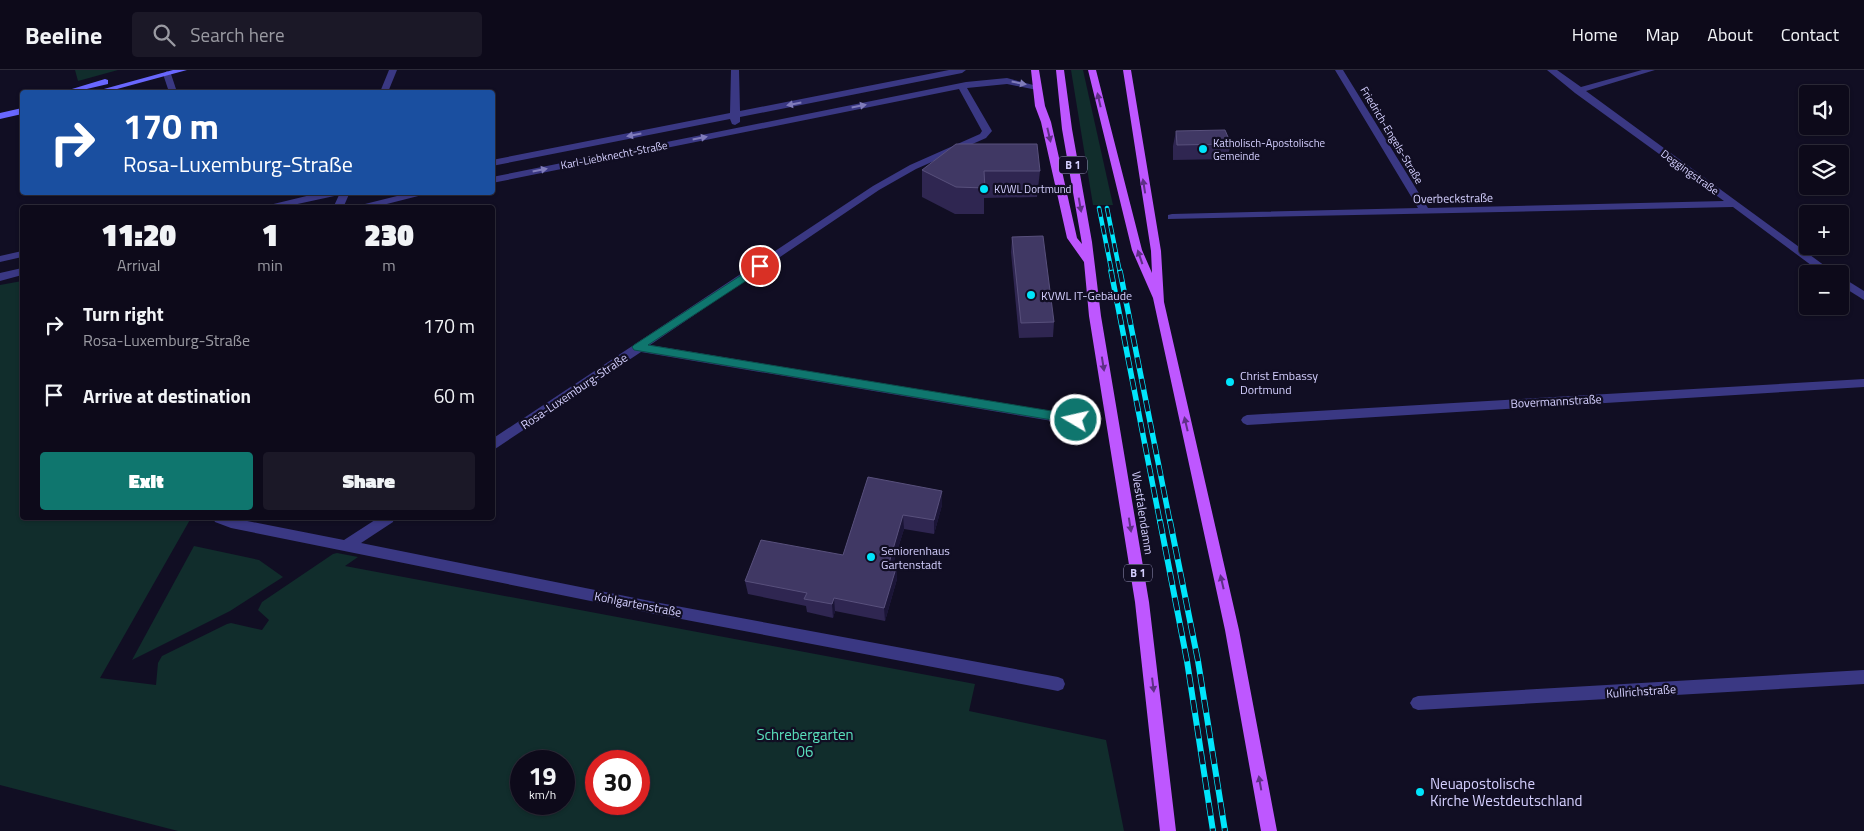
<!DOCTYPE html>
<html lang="en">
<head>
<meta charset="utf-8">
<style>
	:root { --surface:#0d0a1a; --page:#1b1827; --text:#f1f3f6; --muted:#9a9aa2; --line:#2d2b39; --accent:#0f766e }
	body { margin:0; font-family:"Titillium Web",sans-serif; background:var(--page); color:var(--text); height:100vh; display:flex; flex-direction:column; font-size:19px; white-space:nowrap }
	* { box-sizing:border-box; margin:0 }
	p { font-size:16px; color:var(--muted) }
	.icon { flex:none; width:28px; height:28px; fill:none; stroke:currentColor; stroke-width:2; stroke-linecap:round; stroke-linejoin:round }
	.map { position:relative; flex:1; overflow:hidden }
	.details { position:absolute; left:20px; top:135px; width:475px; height:315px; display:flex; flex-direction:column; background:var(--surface); border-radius:5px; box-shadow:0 1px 4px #0004,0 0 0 1px var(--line) }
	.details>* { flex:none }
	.hud { position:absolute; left:20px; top:20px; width:475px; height:105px; border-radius:5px; box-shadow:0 1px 4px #0004,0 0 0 1px var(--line); background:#1a4fa0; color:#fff; overflow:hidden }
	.controls { position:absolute; left:1799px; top:15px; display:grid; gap:10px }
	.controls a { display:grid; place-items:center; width:50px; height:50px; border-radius:5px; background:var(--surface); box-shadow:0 1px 4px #0004,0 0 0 1px var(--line); font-size:25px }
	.speed { position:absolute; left:510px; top:680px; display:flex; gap:10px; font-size:25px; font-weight:700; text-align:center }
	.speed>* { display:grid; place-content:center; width:65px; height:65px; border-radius:50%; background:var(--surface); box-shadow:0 1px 4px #0004,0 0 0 1px var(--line); line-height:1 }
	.speed small { font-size:12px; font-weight:400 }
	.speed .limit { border:8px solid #d22; background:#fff; color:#111 }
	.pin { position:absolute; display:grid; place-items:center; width:42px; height:42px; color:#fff; margin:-21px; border:2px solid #fff; border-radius:50%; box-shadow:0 1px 5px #0007 }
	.me { position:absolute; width:55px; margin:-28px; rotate:279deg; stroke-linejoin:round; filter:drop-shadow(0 0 4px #0008) }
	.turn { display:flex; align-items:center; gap:18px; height:105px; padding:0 20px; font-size:22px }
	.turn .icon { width:65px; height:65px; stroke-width:2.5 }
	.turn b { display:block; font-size:35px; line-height:42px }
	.eta { display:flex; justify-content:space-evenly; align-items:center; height:85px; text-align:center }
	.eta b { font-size:30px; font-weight:800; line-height:35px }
	.cta { display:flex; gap:10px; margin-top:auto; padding:10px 20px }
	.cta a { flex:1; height:58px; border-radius:5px; background:var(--accent); color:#fff; font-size:20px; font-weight:800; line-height:58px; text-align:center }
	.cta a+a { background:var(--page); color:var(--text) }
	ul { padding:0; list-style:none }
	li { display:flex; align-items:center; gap:15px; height:70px; padding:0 20px }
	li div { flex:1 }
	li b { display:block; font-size:19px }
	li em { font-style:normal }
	header { display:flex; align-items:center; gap:30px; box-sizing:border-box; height:70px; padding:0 25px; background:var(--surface); border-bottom:1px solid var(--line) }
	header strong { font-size:24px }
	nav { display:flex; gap:28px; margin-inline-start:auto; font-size:18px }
	.search { width:350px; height:45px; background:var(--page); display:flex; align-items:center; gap:12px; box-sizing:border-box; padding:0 18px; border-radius:5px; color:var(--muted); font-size:19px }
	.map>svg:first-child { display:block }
	.green { fill:#112d2c; fill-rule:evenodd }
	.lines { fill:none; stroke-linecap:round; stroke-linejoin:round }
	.minor { fill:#3a3883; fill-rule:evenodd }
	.secondary { fill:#6967ff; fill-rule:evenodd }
	.primary { fill:#be57ff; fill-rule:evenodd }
	.rail-far2-casing { stroke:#00e5fb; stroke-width:4.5 }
	.rail-far1-casing { stroke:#00e5fb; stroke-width:5.5 }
	.rail-casing { stroke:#00e5fb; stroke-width:6 }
	.rail-far2 { stroke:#110e23; stroke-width:3; stroke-dasharray:9; stroke-linecap:butt }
	.rail-far1 { stroke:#110e23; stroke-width:4; stroke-dasharray:11; stroke-linecap:butt }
	.rail { stroke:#110e23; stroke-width:4.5; stroke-dasharray:13; stroke-linecap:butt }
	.wall { fill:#2f2651 }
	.shaded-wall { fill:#1b1537 }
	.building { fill:#403864; stroke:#58507c }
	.oneway { fill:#807cbb }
	.oneway2 { fill:#5f2f86 }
	.route { fill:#0f766e; stroke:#0a4d48 }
	.poi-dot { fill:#00e5fb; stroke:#110e23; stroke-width:2 }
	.labels { text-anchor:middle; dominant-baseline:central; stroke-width:4.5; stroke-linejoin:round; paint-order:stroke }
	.far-street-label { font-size:11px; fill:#d5d0ff; stroke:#110e23 }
	.far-poi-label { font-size:11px; fill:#d5d0ff; stroke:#110e23; text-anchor:start }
	.shield { fill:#110e23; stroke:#9a96bd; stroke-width:1 }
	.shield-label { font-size:11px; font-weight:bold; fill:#d5d0ff }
	.street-label { font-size:12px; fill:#d5d0ff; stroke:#110e23 }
	.poi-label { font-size:12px; fill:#d5d0ff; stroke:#110e23; text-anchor:start }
	.near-park-label { font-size:15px; fill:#5ae0bd; stroke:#110e23 }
	.near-poi-label { font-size:15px; fill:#d5d0ff; stroke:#110e23; text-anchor:start }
</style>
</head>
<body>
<header>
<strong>Beeline</strong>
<div class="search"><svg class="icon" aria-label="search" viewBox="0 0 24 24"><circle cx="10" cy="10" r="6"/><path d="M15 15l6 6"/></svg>Search here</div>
<nav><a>Home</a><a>Map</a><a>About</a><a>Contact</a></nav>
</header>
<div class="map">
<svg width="1864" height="761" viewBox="0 0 1864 761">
	<rect width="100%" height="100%" fill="#110e23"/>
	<!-- green -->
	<g class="green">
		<path d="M75,0H118L78,11Z"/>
		<path d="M1071,0H1083L1113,135H1093Z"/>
		<path d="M22,211V448H191L100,608L156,615L158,593L162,586L227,554L231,553L262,560L269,550L258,540L262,532L333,484L337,483L358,487L345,496L975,614L969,641L1106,670L1124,761H178L0,715V215ZM521,691H564V734H521ZM596,691H639V734H596Z"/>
		<path d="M194,476L259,490L283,507L230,541L132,590Z"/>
	</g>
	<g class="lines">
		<!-- minor -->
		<g class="minor">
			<path d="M389,0H397L388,22H380Z"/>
			<path d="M731,0H739L740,41L949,0H966L962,3L740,47V52L735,55L732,54L730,49L492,96V90L730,43Z"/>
			<path d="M1335,0H1343L1428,138L1724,131L1575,23L1547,0H1557L1581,17L1642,0H1655L1586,21L1836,204H1823L1733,137L1168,149V145L1172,144L1418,138Z"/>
			<path d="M167,1L171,4L177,22H169L163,4Z"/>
			<path d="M1007,8L1041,17L1037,20L1007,14L967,18L992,61L986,68L916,99L879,120L650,275L1076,345L1080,347L1082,350L1080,353L1076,355L641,282L492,381V369L873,116L910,95L980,64L982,61L959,19L492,113V107L966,12Z"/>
			<path d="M323,122H350L343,138H333L339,125L279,138H257Z"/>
			<path d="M413,122H434L371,138H349Z"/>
			<path d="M22,181V187L0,192V186Z"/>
			<path d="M22,198V205L0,211V203Z"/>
			<path d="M1840,206L1864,221V230L1840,215Z"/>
			<path d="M1864,309V317L1247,355L1243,353L1241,350L1243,347L1247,345Z"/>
			<path d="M213,448H232L344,470L378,448H394L393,452L361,473L660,533L1058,607L1063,609L1065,614L1063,619L1058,621L660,545L231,458L215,452Z"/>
			<path d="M1864,600V614L1418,640L1413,638L1410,633L1413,628L1418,626Z"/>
		</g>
		<!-- secondary -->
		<g class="secondary">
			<path d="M173,0H187L106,22H93Z"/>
			<path d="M105,9L108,10V14L74,22H62Z"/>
			<path d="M22,38V44L0,49V43Z"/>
		</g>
		<!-- primary -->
		<g class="primary">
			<path d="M1031,0H1039L1045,36L1051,52L1077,168L1082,174L1062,59L1056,0H1064L1072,59L1092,172L1101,246L1149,532L1176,761H1160L1135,532L1089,246L1084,192L1067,168L1041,52L1035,36Z"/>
			<path d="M1088,0H1096L1142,180L1152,203L1151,181L1123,0H1131L1161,181L1164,232L1239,560L1277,761H1261L1225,560L1153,228L1132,180Z"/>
		</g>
		<defs>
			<g id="rail-far2">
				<path d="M1099,138L1112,203"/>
				<path d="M1107,138L1120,203"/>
			</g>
			<g id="rail-far1">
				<path d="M1111,201L1160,452"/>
				<path d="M1120,201L1170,452"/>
			</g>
			<g id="rail">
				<path d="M1160,451L1187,591L1213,761"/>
				<path d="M1170,451L1198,591L1225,761"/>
			</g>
		</defs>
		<!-- rail-far2 casing -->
		<use href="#rail-far2" class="rail-far2-casing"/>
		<!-- rail-far1 casing -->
		<use href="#rail-far1" class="rail-far1-casing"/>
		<!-- rail casing -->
		<use href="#rail" class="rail-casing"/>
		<!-- rail-far2 -->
		<use href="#rail-far2" class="rail-far2"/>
		<!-- rail-far1 -->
		<use href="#rail-far1" class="rail-far1"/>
		<!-- rail -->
		<use href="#rail" class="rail"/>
	</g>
	<!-- wall -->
	<g class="wall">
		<path d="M1176,61L1231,74L1227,89L1173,90V76Z"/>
		<path d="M922,100L1040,101L1037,127L984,128V144H955L922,127Z"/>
		<path d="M1012,167L1054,252L1053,267L1019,268L1011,182Z"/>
		<path d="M868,407L942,435L934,464L904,459L893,494L897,509L885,551L835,541L833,548L807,542L806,536L748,524L745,511L843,485Z"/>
	</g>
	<!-- shaded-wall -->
	<g class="shaded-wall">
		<path d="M942,421V435L934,464V450Z"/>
		<path d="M903,445L904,459L889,507V493Z"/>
		<path d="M897,495V509L885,551L884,538Z"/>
		<path d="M834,528L835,541L833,548L832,534Z"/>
	</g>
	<!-- building -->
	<g class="building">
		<path d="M1225,60L1231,74L1177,75L1176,61Z"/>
		<path d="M956,74H1037L1040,101H984L985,118L956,117L922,100Z"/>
		<path d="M1043,166L1054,252L1021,253L1012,167Z"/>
		<path d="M868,407L942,421L934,450L903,445L889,493L897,495L884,538L834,528L832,534L804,529L807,523L745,511L761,470L843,485Z"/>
	</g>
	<!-- one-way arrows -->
	<defs><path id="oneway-solid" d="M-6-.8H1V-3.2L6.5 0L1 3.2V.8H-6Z" transform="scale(1.25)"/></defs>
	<g class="oneway">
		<use href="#oneway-solid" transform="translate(1019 13) rotate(11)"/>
		<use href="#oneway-solid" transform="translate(794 34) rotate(169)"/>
		<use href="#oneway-solid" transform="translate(859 36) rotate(-11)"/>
		<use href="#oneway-solid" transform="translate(634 65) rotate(169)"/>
		<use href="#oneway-solid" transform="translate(700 68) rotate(-11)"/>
		<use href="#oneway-solid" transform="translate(540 100) rotate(-11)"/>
	</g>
	<g class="oneway2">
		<use href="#oneway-solid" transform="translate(1099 30) rotate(-103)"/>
		<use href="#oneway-solid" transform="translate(1049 65) rotate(77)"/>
		<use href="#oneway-solid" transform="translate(1144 116) rotate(-99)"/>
		<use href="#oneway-solid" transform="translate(1080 135) rotate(80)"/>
		<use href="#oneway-solid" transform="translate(1140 187) rotate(-109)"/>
		<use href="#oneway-solid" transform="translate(1103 294) rotate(81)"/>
		<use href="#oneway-solid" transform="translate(1186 354) rotate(-103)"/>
		<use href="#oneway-solid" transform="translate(1130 455) rotate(81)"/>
		<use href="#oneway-solid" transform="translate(1222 512) rotate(-103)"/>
		<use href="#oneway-solid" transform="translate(1153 615) rotate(83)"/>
		<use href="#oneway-solid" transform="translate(1260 713) rotate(-100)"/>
	</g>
	<!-- route -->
	<path class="route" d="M760,193L765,196L764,199L648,275L1076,345L1081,350L1076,354L634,280L632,277L634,275Z"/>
	<!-- markers -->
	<g class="poi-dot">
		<circle cx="1203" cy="79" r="5"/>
		<circle cx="984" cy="119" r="5"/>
		<circle cx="1031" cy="225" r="5"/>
		<circle cx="1230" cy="312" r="5"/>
		<circle cx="871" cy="487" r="5"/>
		<circle cx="1420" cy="722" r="5"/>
	</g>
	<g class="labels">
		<!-- far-street labels -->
		<g class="far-street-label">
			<text transform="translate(1392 65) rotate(59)">Friedrich-Engels-Straße</text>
			<text transform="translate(614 85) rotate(-11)">Karl-Liebknecht-Straße</text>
			<text transform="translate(1690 102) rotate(36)">Deggingstraße</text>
		</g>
		<!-- far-poi labels -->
		<g class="far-poi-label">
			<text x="1213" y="73">Katholisch-Apostolische<tspan x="1213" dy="13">Gemeinde</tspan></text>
			<text x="994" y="119">KVWL Dortmund</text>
		</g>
		<!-- shield labels -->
		<g class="shield">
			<rect x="1059" y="86.5" width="28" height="17" rx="4"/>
			<rect x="1124" y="494.5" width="28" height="17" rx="4"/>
		</g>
		<g class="shield-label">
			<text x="1073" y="95">B 1</text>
			<text x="1138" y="503">B 1</text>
		</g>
		<!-- street labels -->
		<g class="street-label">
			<text transform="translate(1453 128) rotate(-1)">Overbeckstraße</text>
			<text transform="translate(574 321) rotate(-34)">Rosa-Luxemburg-Straße</text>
			<text transform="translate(1556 331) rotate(-3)">Bovermannstraße</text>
			<text transform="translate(1143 443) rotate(81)">Westfalendamm</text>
			<text transform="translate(638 534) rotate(11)">Kohlgartenstraße</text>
			<text transform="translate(1641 621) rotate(-4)">Kullrichstraße</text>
		</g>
		<!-- poi labels -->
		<g class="poi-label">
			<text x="1041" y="225">KVWL IT-Gebäude</text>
			<text x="1240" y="305">Christ Embassy<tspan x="1240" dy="14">Dortmund</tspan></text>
			<text x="881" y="480">Seniorenhaus<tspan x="881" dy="14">Gartenstadt</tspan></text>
		</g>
		<!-- near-park labels -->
		<g class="near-park-label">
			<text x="805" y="664">Schrebergarten<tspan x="805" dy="17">06</tspan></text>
		</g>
		<!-- near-poi labels -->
		<g class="near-poi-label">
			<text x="1430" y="713">Neuapostolische<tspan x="1430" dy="17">Kirche Westdeutschland</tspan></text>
		</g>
	</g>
</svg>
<div class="controls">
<a><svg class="icon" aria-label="sound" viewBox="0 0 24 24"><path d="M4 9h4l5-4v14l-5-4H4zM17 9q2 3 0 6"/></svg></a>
<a><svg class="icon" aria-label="layers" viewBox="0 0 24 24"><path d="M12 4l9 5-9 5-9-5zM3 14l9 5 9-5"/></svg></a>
<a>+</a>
<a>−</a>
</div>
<div class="speed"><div>19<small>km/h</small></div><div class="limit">30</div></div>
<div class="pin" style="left:760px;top:196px;background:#d93025"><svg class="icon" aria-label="arrive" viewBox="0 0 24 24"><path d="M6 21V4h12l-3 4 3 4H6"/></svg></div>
<svg class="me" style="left:1076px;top:350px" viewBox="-20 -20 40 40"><circle r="17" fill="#0f766e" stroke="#fff" stroke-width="3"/><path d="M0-11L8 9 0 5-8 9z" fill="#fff"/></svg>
<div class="hud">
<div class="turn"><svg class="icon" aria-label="right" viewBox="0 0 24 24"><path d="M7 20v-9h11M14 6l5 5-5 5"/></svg><div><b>170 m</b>Rosa-Luxemburg-Straße</div></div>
</div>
<section class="details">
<div class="eta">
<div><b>11:20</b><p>Arrival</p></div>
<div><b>1</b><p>min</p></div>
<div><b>230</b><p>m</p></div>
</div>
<ul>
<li><svg class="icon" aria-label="right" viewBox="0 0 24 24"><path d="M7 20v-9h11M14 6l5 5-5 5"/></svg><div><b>Turn right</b><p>Rosa-Luxemburg-Straße</p></div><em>170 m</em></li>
<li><svg class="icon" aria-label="arrive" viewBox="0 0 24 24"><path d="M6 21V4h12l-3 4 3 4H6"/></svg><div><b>Arrive at destination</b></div><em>60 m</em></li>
</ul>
<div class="cta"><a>Exit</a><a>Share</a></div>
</section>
</div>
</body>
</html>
